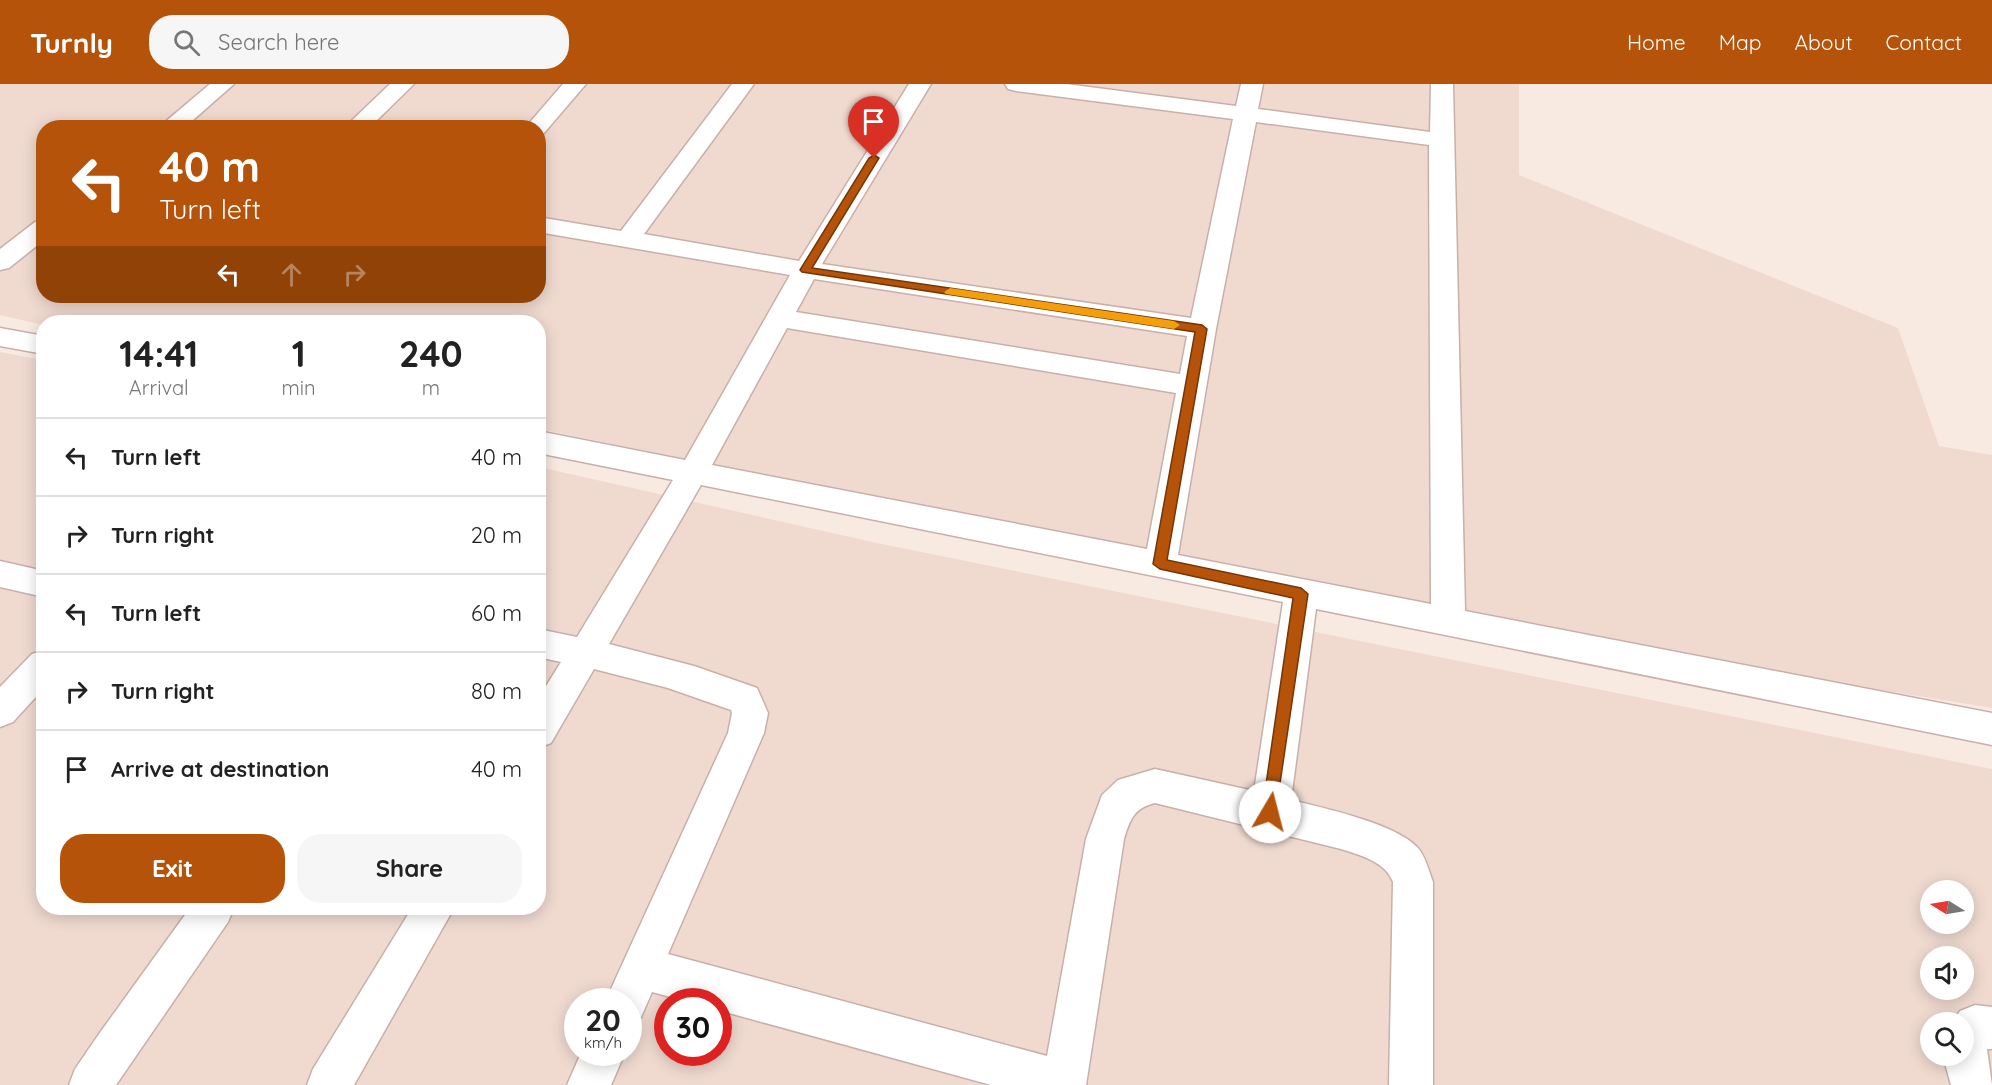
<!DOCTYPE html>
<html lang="en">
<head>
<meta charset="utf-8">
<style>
	:root { --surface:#fff; --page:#f6f6f6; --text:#222; --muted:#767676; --line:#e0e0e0; --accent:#b45309 }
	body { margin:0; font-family:Quicksand,sans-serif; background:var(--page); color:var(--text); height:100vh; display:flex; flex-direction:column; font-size:22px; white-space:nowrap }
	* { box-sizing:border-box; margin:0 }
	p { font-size:20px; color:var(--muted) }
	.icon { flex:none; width:33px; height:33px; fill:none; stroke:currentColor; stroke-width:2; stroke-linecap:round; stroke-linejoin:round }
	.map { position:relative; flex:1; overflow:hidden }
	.side { position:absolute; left:36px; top:231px; width:510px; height:600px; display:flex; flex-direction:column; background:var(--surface); border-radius:24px; box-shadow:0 3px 15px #0003 }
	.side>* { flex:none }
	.hud { position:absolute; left:36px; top:36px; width:510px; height:183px; border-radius:24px; box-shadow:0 3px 15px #0003; background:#b45309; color:#fff; overflow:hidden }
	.needle { width:39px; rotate:281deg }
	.fabs { position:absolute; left:1920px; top:796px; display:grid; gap:12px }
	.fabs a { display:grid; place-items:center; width:54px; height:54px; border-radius:50%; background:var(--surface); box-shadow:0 3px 15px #0003; font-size:30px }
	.speed { position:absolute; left:564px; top:904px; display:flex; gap:12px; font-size:30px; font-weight:700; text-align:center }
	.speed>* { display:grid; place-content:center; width:78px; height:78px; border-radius:50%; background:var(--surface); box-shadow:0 3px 15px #0003; line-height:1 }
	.speed small { font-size:15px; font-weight:400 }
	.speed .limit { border:9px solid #d22; background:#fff; color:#111 }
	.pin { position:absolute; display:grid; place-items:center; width:51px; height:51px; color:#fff; margin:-62px -26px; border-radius:50% 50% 50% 0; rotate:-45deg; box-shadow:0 0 6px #0007 }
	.pin .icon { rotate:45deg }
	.me { position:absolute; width:66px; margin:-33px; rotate:8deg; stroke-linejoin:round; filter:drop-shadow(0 0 4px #0008) }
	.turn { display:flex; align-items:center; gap:21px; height:126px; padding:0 24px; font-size:27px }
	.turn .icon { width:78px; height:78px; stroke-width:2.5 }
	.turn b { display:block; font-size:42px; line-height:51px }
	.lanes { display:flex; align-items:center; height:57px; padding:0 24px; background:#0003; justify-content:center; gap:30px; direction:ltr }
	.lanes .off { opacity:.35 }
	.eta { display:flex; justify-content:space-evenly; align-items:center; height:102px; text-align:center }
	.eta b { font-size:36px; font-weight:700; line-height:42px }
	.button { display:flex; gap:12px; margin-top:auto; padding:12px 24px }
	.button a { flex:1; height:69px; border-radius:24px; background:var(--accent); color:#fff; font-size:24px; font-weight:700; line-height:69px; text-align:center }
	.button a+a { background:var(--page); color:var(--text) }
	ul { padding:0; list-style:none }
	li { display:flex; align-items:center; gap:18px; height:78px; padding:0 24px; border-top:2px solid var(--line) }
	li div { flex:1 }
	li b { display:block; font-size:22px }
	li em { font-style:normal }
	header { display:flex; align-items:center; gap:36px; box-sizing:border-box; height:84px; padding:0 30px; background:var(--accent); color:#fff }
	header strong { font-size:28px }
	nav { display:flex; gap:33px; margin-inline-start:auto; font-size:21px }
	.search { width:420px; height:54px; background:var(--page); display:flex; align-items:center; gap:15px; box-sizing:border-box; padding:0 21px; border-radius:24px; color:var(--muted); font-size:22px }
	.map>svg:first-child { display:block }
	.residential { fill:#f0dad0; fill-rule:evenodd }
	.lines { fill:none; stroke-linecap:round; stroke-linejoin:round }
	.minor-casing { stroke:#c8b0a9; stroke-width:3 }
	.minor { fill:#fff; fill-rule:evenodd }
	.route { fill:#b45309; stroke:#753606; stroke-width:1.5 }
	.slow { fill:#f59e0b }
</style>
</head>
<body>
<header>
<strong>Turnly</strong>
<div class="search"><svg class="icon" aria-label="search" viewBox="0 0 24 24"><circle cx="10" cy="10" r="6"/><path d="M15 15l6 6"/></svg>Search here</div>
<nav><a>Home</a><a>Map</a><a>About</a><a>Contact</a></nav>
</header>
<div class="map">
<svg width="1992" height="1001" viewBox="0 0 1992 1001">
	<rect width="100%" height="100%" fill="#f9eae1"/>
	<!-- residential -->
	<g class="residential">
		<path d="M0,0H1519V91L1898,244L1939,362L1992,371V624L1620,564L539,345L538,238H44L43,241L0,231ZM44,44H538V212H44Z"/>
		<path d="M0,268L43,276L44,824H538L539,383L877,459L1992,685V1001H0ZM1930,807H1964V840H1930ZM1930,873H1964V906H1930ZM578,918H628V969H578ZM668,918H718V969H668ZM1930,939H1964V972H1930Z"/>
	</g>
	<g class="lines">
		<defs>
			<g id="minor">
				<path d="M210,0H234L184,44H158Z"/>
				<path d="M390,0H414L369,44H344Z"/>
				<path d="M563,0H586L544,49L538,50V44H525Z"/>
				<path d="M732,0H754L644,150L799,177L909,0H931L822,180L1191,234L1233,35L1016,7L1008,5L1005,0H1066L1236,22L1241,0H1263L1258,25L1430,48L1431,0H1453L1465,527L1992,629V661L1316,525L1291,716C1323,724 1395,739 1418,764C1425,772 1429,787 1433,798V1001H1389L1393,798C1386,778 1360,771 1341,765L1155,719C1134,724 1130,735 1124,755L1086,1001H991L718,926V918H689L652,908L641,933L628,938V918H605L728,649L732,629L731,626L668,604L594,585L551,659L538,664V615L561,578L538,573V545L577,553L673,396L538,369V347L685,376L790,191L538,148V133L621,147ZM1256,38L1429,61L1431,520L1178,471L1216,245ZM814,195L1187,252L1180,290L796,228ZM787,244L1176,309L1147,465L712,381ZM701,401L1283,518L1254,707L1155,685L1118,696L1102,711L1086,755L1047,972L668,870L764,649L768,629L757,604L694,582L609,560Z"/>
				<path d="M44,136V156L9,184L0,186V165L35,138Z"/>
				<path d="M0,244L44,252V270L0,262Z"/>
				<path d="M0,477L44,487V513L0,503Z"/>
				<path d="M44,566V604L13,638L0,643V603L32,570Z"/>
				<path d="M190,824H234L228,838L116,1001H69L75,985L99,950Z"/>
				<path d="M412,824H454L354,1001H307L313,985Z"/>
				<path d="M1975,921L1992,923V965H1987L1992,1001H1951L1943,972H1964V939H1952L1960,927Z"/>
				<path d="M581,969H625L611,1001H567Z"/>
			</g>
		</defs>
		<!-- minor casing -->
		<use href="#minor" class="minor-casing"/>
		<!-- minor -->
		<use href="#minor" class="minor"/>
	</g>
	<!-- route -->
	<path class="route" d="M874,71L879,74L812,184L1202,241L1207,245L1167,476L1301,504L1308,510L1275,733L1270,735L1264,733L1262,728L1293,514L1160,485L1153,480L1195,248L802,188L800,186L869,74Z"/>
	<!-- slow -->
	<path class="slow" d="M950,204L1174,237L1180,241L1174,245L946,210L944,208Z"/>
</svg>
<div class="fabs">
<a><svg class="needle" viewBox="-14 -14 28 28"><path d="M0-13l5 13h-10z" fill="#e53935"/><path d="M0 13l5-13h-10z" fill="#767676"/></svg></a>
<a><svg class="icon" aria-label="sound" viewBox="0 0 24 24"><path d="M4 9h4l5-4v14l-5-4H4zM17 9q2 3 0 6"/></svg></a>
<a><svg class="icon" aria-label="search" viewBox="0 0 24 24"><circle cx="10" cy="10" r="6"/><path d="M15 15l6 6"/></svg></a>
</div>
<div class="speed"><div>20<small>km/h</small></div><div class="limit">30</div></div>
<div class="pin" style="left:874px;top:74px;background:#d93025"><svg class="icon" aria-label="arrive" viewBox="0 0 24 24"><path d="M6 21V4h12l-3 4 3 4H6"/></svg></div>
<svg class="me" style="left:1270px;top:728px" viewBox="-20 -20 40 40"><circle r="19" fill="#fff"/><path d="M0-13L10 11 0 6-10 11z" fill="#b45309"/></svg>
<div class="hud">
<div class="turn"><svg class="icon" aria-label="left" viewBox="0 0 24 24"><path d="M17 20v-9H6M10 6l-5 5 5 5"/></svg><div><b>40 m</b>Turn left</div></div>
<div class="lanes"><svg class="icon" aria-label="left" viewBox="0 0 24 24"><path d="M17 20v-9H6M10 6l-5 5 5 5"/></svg><svg class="icon off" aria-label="ahead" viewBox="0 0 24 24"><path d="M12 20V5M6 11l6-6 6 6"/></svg><svg class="icon off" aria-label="right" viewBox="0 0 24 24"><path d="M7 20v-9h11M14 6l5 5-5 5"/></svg></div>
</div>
<section class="side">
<div class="eta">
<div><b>14:41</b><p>Arrival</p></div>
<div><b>1</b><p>min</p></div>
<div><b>240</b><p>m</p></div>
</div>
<ul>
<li><svg class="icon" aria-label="left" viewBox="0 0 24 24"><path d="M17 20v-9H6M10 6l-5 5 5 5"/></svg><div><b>Turn left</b></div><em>40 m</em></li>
<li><svg class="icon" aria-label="right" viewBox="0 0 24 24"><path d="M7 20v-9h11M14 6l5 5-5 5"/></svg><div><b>Turn right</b></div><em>20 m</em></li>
<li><svg class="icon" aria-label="left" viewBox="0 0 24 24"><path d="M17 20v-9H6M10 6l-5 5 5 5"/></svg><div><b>Turn left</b></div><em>60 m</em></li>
<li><svg class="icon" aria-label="right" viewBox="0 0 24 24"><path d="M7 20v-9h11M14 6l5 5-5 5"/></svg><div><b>Turn right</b></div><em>80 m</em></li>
<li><svg class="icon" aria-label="arrive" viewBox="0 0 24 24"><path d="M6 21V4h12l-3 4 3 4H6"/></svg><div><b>Arrive at destination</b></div><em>40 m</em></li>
</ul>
<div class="button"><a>Exit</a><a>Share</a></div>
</section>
</div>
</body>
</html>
